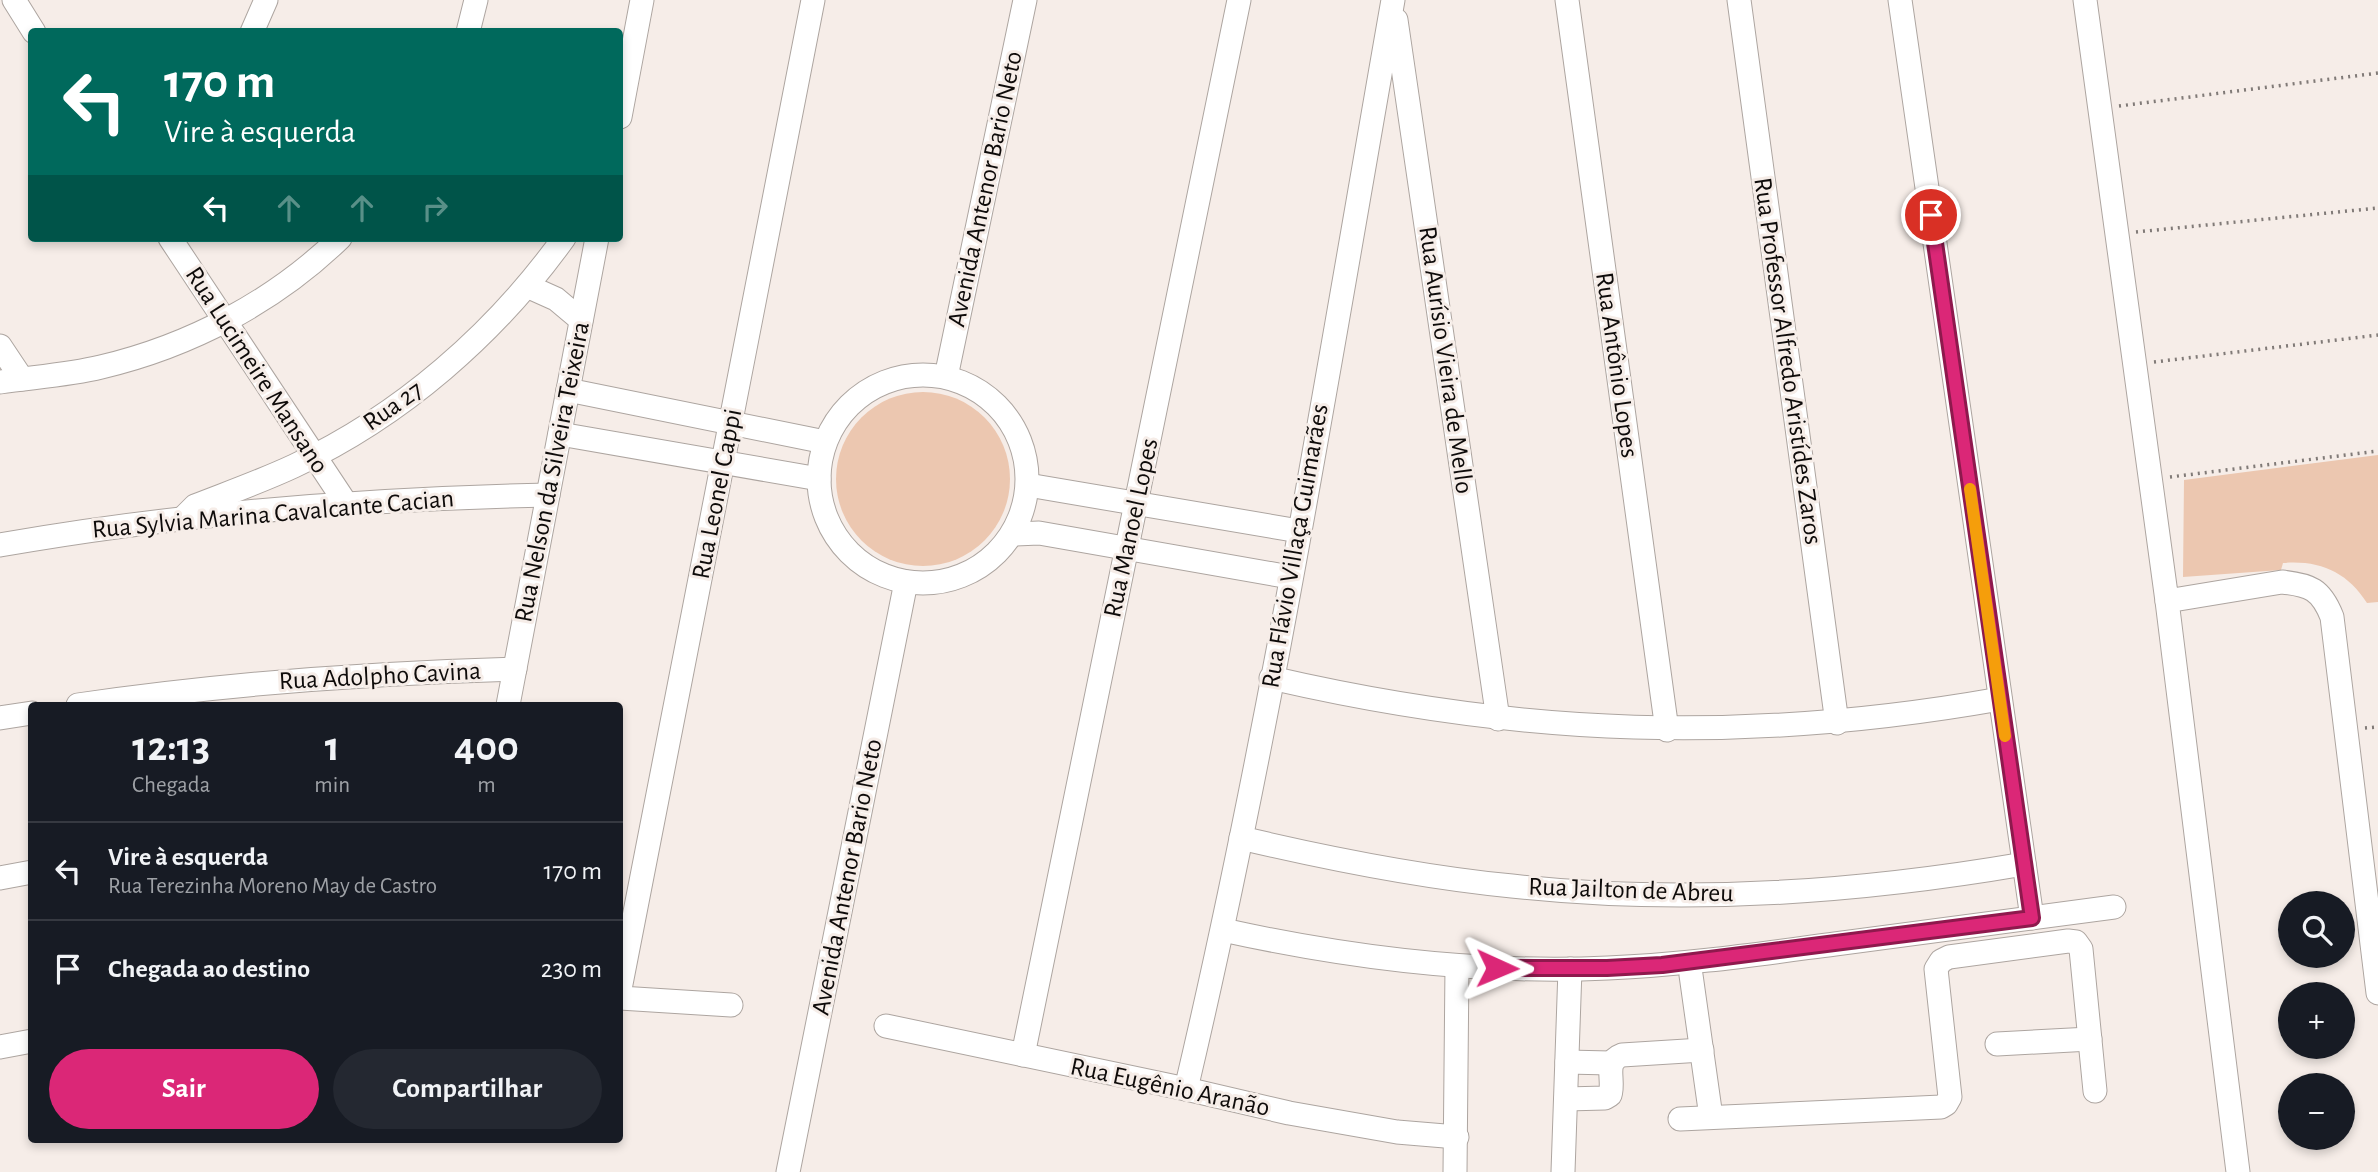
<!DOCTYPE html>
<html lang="pt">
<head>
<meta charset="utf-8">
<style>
	:root { --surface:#171b24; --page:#242831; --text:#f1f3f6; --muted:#9ea1a6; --line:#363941; --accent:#db2777 }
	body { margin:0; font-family:"Alegreya Sans",sans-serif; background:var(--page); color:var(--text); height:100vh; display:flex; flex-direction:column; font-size:26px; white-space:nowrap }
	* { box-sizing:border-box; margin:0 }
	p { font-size:23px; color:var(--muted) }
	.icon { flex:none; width:38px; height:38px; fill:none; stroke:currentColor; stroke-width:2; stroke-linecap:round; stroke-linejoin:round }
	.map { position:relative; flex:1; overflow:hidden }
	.details { position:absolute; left:28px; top:702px; width:595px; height:441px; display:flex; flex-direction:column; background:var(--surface); border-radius:7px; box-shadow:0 4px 10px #0003 }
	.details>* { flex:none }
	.hud { position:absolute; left:28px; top:28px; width:595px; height:214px; border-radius:7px; box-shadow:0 4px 10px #0003; background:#00695c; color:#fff; overflow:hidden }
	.fabs { position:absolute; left:2278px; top:891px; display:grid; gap:14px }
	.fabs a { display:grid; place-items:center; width:77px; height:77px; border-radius:50%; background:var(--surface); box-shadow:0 4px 10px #0003; font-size:35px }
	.pin { position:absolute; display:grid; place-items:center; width:60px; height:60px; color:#fff; margin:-30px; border:4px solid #fff; border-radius:50%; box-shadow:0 2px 7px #0007 }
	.me { position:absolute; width:77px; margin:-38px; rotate:91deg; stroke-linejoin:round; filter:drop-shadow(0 0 5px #0008) }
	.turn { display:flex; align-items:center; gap:24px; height:147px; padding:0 21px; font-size:32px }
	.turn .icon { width:91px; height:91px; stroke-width:2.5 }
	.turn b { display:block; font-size:49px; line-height:60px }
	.lanes { display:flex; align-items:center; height:66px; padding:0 21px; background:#0003; justify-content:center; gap:35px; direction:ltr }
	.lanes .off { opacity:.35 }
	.eta { display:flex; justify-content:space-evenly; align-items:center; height:119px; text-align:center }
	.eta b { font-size:42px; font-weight:700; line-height:49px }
	.primary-button { display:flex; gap:14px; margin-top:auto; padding:14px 21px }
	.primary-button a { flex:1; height:80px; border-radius:42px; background:var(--accent); color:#fff; font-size:28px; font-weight:700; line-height:80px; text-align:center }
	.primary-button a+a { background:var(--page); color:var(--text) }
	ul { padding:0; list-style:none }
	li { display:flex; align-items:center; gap:21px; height:98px; padding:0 21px; border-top:2px solid var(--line) }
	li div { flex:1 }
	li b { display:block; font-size:26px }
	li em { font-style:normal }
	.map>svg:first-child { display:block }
	.green { fill:#ecc7b0 }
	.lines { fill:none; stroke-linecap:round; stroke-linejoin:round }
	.minor-casing { stroke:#ada5a0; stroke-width:25 }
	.path { stroke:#807a77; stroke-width:3.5; stroke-dasharray:2 5; stroke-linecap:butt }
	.minor { stroke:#fff; stroke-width:23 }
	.route-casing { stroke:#8e194d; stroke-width:18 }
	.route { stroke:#db2777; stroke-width:12 }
	.slow { stroke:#f59e0b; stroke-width:12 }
	.labels { text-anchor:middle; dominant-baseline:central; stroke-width:6; stroke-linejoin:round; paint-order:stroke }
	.street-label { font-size:26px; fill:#0e0b0a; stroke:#f6ede8 }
</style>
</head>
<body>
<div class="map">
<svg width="2378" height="1172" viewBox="0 0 2378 1172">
	<rect width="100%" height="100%" fill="#f6ede8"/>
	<!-- green -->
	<g class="green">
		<circle cx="923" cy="479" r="87"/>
		<path d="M2378,455V602L2367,603C2347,572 2320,560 2283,563L2281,570L2183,577L2184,480Z"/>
	</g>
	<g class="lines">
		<defs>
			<g id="minor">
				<path d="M14,0L34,32"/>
				<path d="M1567,0L1667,730"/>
				<path d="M1739,0L1837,723"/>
				<path d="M1900,0L2032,918"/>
				<path d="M2085,0L2167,601L2282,582C2310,585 2321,589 2332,617L2378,993"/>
				<path d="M1396,20L1498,719"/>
				<path d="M252,32L266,0"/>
				<path d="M468,32L476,0"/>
				<path d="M620,117L642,0"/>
				<path d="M170,238L345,502"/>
				<path d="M527,286L556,299L581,320"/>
				<path d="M0,346L22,379"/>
				<circle cx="923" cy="479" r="104"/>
				<path d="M946,377L1025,0"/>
				<path d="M0,382C34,377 68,375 101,367C190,346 274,302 340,238"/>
				<path d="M568,390L825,442"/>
				<path d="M560,434L819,479"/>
				<path d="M1028,485L1299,531"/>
				<path d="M186,515L195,506C228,493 262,481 294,466C401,416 495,334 564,238"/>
				<path d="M1013,534L1039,533L1290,577"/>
				<path d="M0,545C181,513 364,499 548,495"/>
				<path d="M2167,601L2238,1172"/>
				<path d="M1271,678C1522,736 1746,744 2000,699"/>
				<path d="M78,705C223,684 368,673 515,669"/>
				<path d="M508,705L597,238"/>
				<path d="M0,718L32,713"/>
				<path d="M1241,838C1330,859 1420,877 1512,886C1683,905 1855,893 2024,864"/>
				<path d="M0,878L32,872"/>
				<path d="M1223,930C1350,958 1478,974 1608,968C1684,965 1759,954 1835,944C1928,931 2021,919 2114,907"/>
				<path d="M1691,975L1711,1117"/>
				<path d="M620,989L813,0"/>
				<path d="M620,998L731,1005"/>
				<path d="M886,1026L1186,1089L1289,1113L1397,1132L1457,1137"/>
				<path d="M1997,1044L2090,1039"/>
				<path d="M0,1047L32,1041"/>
				<path d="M1023,1055L1239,0"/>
				<path d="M1567,1062L1610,1063"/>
				<path d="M1186,1089C1271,729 1329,364 1393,0"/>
				<path d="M1566,1099L1605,1098L1610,1095C1615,1080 1603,1062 1622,1055L1702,1050"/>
				<path d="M1680,1119L1941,1107L1946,1104L1950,1097L1936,969L1941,961L1949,957L2068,941L2076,942L2081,949L2095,1091"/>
				<path d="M788,1172L906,582"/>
				<path d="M1455,1172L1457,966"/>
				<path d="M1563,1172L1570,969"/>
			</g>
		</defs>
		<!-- minor casing -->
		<use href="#minor" class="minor-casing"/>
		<!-- path -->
		<g class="path">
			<path d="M2119,106L2378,73"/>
			<path d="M2136,232L2378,208"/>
			<path d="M2154,362L2378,335"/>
			<path d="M2170,477L2378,451"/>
			<path d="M2365,728L2378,727"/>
		</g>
		<!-- minor -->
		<use href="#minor" class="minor"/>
	</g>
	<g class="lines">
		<defs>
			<path id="route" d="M1497,968H1607L1662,965L2032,918L1931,215"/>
		</defs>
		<!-- route casing -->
		<use href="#route" class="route-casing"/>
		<!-- route -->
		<use href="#route" class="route"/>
		<!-- slow -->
		<path class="slow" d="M1970,489L2005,736"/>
	</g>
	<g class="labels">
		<!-- street labels -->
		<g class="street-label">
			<text transform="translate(985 189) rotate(-78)">Avenida Antenor Bario Neto</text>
			<text transform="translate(1446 360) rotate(82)">Rua Aurísio Vieira de Mello</text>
			<text transform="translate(1788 361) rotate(82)">Rua Professor Alfredo Aristídes Zaros</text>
			<text transform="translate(1617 365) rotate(82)">Rua Antônio Lopes</text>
			<text transform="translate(257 370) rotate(57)">Rua Lucimeire Mansano</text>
			<text transform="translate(393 406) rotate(-35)">Rua 27</text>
			<text transform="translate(552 472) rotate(-79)">Rua Nelson da Silveira Teixeira</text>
			<text transform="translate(717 494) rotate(-79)">Rua Leonel Cappi</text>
			<text transform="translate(273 514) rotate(-5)">Rua Sylvia Marina Cavalcante Cacian</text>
			<text transform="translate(1131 528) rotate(-78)">Rua Manoel Lopes</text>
			<text transform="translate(1295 546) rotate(-80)">Rua Flávio Villaça Guimarães</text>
			<text transform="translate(380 676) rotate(-3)">Rua Adolpho Cavina</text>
			<text transform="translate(847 877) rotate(-79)">Avenida Antenor Bario Neto</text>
			<text transform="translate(1631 890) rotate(2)">Rua Jailton de Abreu</text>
			<text transform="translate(1170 1087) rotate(12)">Rua Eugênio Aranão</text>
		</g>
	</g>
</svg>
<div class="fabs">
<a><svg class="icon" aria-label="search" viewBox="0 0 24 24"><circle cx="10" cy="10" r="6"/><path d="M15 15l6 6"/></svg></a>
<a>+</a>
<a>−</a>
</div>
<div class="pin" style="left:1931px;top:215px;background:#d93025"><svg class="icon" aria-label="arrive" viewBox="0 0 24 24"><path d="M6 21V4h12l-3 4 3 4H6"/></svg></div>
<svg class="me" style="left:1497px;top:968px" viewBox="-20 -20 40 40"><path d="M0-17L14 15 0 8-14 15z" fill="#db2777" stroke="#fff" stroke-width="4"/></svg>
<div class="hud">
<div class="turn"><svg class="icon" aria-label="left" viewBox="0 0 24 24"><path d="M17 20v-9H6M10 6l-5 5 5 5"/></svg><div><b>170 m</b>Vire à esquerda</div></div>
<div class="lanes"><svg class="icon" aria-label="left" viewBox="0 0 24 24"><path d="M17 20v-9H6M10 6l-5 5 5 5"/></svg><svg class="icon off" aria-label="ahead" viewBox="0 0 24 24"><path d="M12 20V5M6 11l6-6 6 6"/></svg><svg class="icon off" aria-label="ahead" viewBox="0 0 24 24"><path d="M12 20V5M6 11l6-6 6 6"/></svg><svg class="icon off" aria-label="right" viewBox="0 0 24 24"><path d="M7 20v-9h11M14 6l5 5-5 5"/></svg></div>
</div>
<section class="details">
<div class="eta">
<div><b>12:13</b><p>Chegada</p></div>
<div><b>1</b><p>min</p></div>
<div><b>400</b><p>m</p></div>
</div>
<ul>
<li><svg class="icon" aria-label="left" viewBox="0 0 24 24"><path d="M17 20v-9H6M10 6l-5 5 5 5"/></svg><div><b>Vire à esquerda</b><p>Rua Terezinha Moreno May de Castro</p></div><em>170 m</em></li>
<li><svg class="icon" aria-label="arrive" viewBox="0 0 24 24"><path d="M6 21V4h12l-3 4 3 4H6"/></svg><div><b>Chegada ao destino</b></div><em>230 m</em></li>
</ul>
<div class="primary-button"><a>Sair</a><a>Compartilhar</a></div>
</section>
</div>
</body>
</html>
